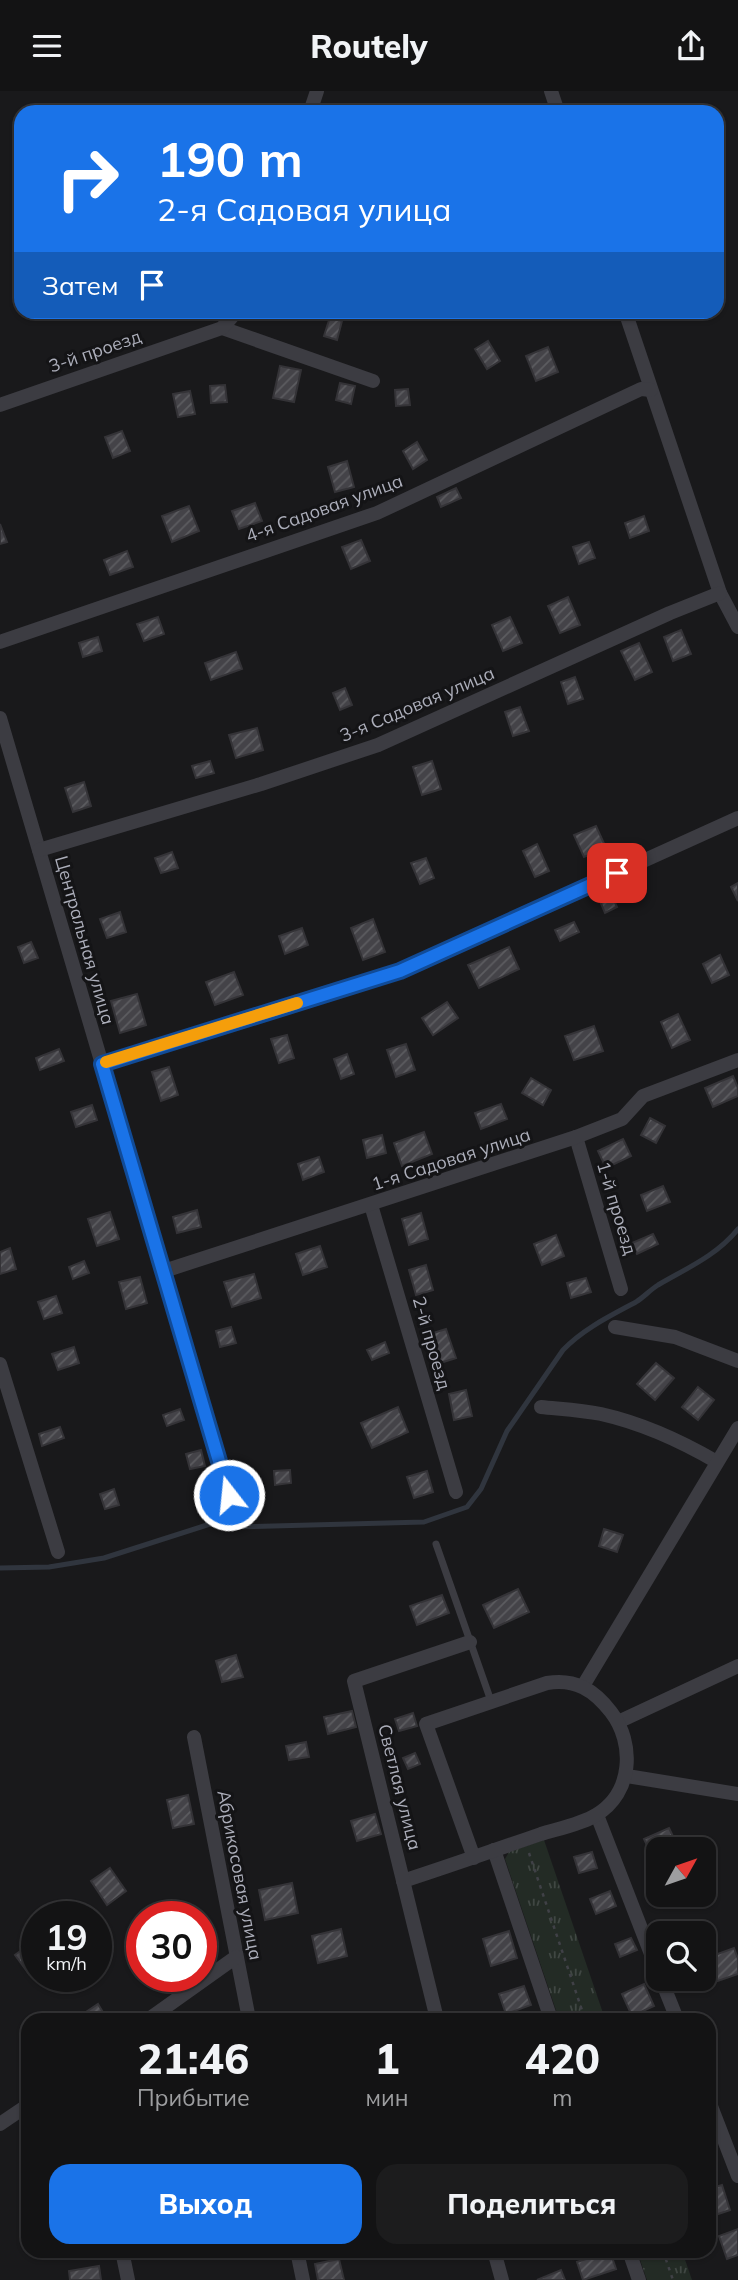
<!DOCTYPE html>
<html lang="ru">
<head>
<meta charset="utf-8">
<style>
	:root { --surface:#131314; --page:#1c1c1d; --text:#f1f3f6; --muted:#9d9ea0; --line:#323234; --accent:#1a73e8 }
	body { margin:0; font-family:Mulish,sans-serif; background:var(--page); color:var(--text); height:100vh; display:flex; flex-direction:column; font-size:26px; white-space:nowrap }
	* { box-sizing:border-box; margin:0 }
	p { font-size:23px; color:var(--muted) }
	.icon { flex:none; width:38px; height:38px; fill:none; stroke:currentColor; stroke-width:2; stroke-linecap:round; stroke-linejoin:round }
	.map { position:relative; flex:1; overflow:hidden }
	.side { position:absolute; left:21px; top:1922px; width:695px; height:245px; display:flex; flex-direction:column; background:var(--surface); border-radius:21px; box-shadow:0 2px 5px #0004,0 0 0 2px var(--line) }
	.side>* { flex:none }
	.banner { position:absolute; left:14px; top:14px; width:710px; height:214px; border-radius:21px; box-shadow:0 2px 5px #0004,0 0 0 2px var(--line); background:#1a73e8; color:#fff; overflow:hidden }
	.needle { width:46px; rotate:50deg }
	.controls { position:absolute; left:646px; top:1746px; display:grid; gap:14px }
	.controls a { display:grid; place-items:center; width:70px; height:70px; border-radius:14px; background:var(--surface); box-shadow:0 2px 5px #0004,0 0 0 2px var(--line); font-size:35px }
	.speed { position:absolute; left:21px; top:1810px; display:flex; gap:14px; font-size:35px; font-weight:700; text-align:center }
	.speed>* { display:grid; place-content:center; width:91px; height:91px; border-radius:50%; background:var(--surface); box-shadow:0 2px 5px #0004,0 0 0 2px var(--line); line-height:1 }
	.speed small { font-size:18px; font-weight:400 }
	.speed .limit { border:10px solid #d22; background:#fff; color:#111 }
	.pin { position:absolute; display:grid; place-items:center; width:60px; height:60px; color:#fff; margin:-30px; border-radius:14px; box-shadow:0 4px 10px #0006 }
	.me { position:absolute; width:77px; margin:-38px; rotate:344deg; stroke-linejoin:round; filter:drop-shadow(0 0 5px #0008) }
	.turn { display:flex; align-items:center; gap:24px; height:147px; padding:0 28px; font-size:32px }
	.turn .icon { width:91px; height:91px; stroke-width:2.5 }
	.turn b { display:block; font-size:49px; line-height:60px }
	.then { display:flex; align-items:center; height:66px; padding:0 28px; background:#0003; gap:14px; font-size:26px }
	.eta { display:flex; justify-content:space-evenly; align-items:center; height:119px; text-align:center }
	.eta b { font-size:42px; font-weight:800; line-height:49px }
	.cta { display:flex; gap:14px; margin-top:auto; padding:14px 28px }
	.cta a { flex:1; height:80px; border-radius:21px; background:var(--accent); color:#fff; font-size:28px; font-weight:800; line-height:80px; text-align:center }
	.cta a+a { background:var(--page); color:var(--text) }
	header { display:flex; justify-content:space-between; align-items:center; height:91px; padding:0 28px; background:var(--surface); font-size:32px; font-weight:800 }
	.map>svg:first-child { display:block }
	.grass { fill:url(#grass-tufts) }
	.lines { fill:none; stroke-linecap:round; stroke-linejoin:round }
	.stream { stroke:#30353e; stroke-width:5 }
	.building { fill:url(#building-hatch); stroke:#343337; stroke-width:2 }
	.path { stroke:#404147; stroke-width:2.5; stroke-dasharray:3.5 5; stroke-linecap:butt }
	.lane { stroke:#3c3c42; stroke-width:7 }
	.street { stroke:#3c3c42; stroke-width:14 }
	.route-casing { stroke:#114b97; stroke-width:18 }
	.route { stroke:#1a73e8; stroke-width:12 }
	.slow { stroke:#f59e0b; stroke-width:12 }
	.labels { text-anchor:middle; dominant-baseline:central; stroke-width:6; stroke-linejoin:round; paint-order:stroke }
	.street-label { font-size:18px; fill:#acaeba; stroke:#141416 }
</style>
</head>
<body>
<header><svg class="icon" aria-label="menu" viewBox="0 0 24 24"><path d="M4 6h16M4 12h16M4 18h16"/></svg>Routely<svg class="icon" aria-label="share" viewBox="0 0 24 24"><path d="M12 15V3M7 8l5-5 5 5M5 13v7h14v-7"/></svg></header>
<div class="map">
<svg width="738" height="2189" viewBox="0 0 738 2189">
	<defs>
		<pattern id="grass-tufts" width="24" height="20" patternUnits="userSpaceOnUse" patternTransform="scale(1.75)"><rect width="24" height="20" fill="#232b25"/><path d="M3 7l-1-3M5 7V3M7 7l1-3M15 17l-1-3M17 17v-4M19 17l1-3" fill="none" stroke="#404743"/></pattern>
		<pattern id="building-hatch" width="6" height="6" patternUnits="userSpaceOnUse" patternTransform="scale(1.75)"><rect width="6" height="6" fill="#444348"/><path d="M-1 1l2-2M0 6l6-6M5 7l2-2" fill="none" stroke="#5c5c60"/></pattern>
	</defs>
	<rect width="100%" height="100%" fill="#19191b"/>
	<!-- grass -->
	<g class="grass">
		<path d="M544,1749L605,1928H559L505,1768L509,1761Z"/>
		<path d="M637,2160H682L692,2189H647Z"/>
	</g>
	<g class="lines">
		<!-- stream -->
		<path class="stream" d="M0,1477L49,1476L104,1467L210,1433L233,1436L424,1431L467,1416L481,1398L507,1340L563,1259C583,1238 610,1225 636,1211C644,1206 650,1199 658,1194C687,1177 716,1165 738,1138"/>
	</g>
	<!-- building -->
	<g class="building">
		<path d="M330,226L342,230L337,249L324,245Z"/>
		<path d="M488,250L500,270L487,278L475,258Z"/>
		<path d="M548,256L558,281L536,290L526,265Z"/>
		<path d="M280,275L301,279L294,311L273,307Z"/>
		<path d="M340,292L355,295L351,313L336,309Z"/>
		<path d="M225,294L227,311L211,312L210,295Z"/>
		<path d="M408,298L410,314L396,315L395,299Z"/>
		<path d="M190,300L195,323L178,326L173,303Z"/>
		<path d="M122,340L130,360L113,367L105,346Z"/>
		<path d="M417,351L427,369L413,378L403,360Z"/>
		<path d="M347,370L354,396L335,401L328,376Z"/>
		<path d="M456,397L461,407L441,416L437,406Z"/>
		<path d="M255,412L262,430L239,438L232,420Z"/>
		<path d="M189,415L199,440L172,451L162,425Z"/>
		<path d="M644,425L649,440L630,447L625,432Z"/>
		<path d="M0,433L7,451L0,453Z"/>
		<path d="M361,449L370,470L351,478L342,456Z"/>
		<path d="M589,451L595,467L579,473L573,456Z"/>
		<path d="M127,460L133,476L110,484L104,469Z"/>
		<path d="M568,506L580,534L560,542L548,515Z"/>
		<path d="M158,526L164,543L144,550L137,533Z"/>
		<path d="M510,526L522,552L503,560L492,534Z"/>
		<path d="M681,539L691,563L673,570L664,546Z"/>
		<path d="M98,546L102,560L83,566L79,552Z"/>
		<path d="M639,552L652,581L635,589L621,560Z"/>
		<path d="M236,561L242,578L211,589L205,572Z"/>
		<path d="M575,586L583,608L568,613L561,591Z"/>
		<path d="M345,597L352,614L340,619L333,602Z"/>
		<path d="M520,616L529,640L513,645L505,621Z"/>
		<path d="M257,637L263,659L236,667L229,644Z"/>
		<path d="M210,670L214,682L196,687L192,675Z"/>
		<path d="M432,670L441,698L422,704L413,676Z"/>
		<path d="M84,691L91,715L73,721L65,697Z"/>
		<path d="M596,735L606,757L584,766L574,744Z"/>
		<path d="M537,753L549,780L535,786L523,760Z"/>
		<path d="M172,761L178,777L161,782L155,767Z"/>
		<path d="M426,767L434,787L420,793L411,772Z"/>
		<path d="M738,792V810L731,796Z"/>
		<path d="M608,796L617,816L605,822L596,801Z"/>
		<path d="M120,821L126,841L107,847L100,828Z"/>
		<path d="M373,828L385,861L363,869L351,837Z"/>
		<path d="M574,831L579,841L560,850L555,839Z"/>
		<path d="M302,837L308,854L285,863L279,845Z"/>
		<path d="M31,851L38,867L24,872L18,856Z"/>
		<path d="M509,856L519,878L479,897L468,874Z"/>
		<path d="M720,864L729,884L712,892L703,873Z"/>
		<path d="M234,881L243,904L215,914L206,891Z"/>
		<path d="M137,903L146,934L120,942L111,910Z"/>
		<path d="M447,911L458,927L433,944L422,927Z"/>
		<path d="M678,923L690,949L672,957L661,931Z"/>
		<path d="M594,935L603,960L574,969L565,945Z"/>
		<path d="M287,944L294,967L279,972L271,948Z"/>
		<path d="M406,953L415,979L396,986L387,959Z"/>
		<path d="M59,958L64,970L40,979L36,967Z"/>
		<path d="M347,963L354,983L341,988L334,968Z"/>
		<path d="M169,976L178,1004L161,1010L152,981Z"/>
		<path d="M733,985L738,997V1005L713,1016L705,997Z"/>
		<path d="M531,987L551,999L543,1014L522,1002Z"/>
		<path d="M501,1013L507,1028L481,1038L475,1022Z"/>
		<path d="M92,1014L97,1029L76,1036L71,1021Z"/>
		<path d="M650,1027L665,1035L656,1052L641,1044Z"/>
		<path d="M424,1041L432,1063L402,1075L394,1052Z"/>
		<path d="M382,1044L386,1062L367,1067L363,1049Z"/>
		<path d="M623,1048L631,1065L606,1077L598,1060Z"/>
		<path d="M319,1066L324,1081L303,1089L298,1073Z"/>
		<path d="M663,1095L670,1111L647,1120L641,1104Z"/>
		<path d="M197,1119L201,1136L177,1142L173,1126Z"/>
		<path d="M110,1121L119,1148L97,1155L88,1128Z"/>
		<path d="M421,1122L428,1148L409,1154L402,1128Z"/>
		<path d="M653,1143L658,1153L637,1163L632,1152Z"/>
		<path d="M556,1144L564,1165L542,1174L534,1153Z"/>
		<path d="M320,1155L327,1176L303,1184L296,1163Z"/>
		<path d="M10,1157L16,1178L0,1183V1161Z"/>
		<path d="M84,1170L89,1182L73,1188L69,1176Z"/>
		<path d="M426,1174L433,1199L416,1204L409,1179Z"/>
		<path d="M254,1183L261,1207L232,1216L224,1191Z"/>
		<path d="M140,1186L147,1212L126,1218L119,1191Z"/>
		<path d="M586,1187L591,1201L571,1207L567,1192Z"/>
		<path d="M56,1205L62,1222L44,1228L38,1211Z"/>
		<path d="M231,1236L236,1252L220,1256L216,1240Z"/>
		<path d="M446,1238L456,1267L437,1273L427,1244Z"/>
		<path d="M385,1251L389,1262L372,1269L367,1259Z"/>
		<path d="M74,1256L79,1272L58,1279L52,1263Z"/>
		<path d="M656,1272L674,1287L655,1309L637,1293Z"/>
		<path d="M698,1296L714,1309L698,1329L682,1316Z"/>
		<path d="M466,1299L472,1325L454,1329L449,1303Z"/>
		<path d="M398,1316L408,1341L372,1357L361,1332Z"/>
		<path d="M180,1318L184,1329L167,1335L163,1324Z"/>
		<path d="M60,1336L64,1347L42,1355L39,1343Z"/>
		<path d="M201,1359L205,1375L190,1378L186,1363Z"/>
		<path d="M290,1379L291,1392L275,1394L274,1380Z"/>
		<path d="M427,1380L433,1401L414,1407L407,1386Z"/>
		<path d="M114,1398L119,1414L105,1418L100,1403Z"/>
		<path d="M604,1438L623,1444L617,1461L599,1455Z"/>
		<path d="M518,1498L529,1521L494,1537L483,1514Z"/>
		<path d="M442,1504L449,1522L417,1534L410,1515Z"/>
		<path d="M236,1564L243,1586L222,1591L216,1570Z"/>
		<path d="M352,1620L356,1636L328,1643L324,1626Z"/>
		<path d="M413,1622L417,1635L399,1640L395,1628Z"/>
		<path d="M306,1651L309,1666L289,1669L286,1655Z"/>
		<path d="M415,1662L420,1673L408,1678L403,1667Z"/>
		<path d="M188,1704L194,1733L173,1737L167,1709Z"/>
		<path d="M375,1723L381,1743L357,1750L351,1730Z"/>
		<path d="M669,1737L679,1758L658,1759V1767L654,1769L644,1748Z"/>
		<path d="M592,1761L597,1777L579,1782L574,1766Z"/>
		<path d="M110,1777L126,1800L107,1814L91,1790Z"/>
		<path d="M704,1781L713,1804L686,1815L681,1804H704Z"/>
		<path d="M292,1792L298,1822L265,1829L259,1799Z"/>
		<path d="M610,1800L616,1815L596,1823L590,1808Z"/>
		<path d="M341,1838L347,1865L318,1872L312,1845Z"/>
		<path d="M509,1840L517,1867L491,1875L483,1848Z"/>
		<path d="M631,1847L637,1859L620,1866L615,1853Z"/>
		<path d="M37,1848V1877L29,1883L15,1864Z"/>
		<path d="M734,1857L738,1868V1883L709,1893L704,1875V1868Z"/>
		<path d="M644,1893L654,1915L632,1925L622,1903Z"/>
		<path d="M524,1895L531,1914L506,1923L499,1903Z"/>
		<path d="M98,1913L107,1928H82L80,1925Z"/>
		<path d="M319,1921L321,1928H289Z"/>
		<path d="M722,2094L730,2119L709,2126V2098Z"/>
		<path d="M738,2138V2164L727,2168L719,2145Z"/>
		<path d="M610,2160L616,2178L583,2189L577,2171Z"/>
		<path d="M339,2168L344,2189H318L315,2173Z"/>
		<path d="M99,2175L101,2189H70L69,2180Z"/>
		<path d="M561,2179L565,2189H537Z"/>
	</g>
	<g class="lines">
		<!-- path -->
		<g class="path">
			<path d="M529,1762L585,1928"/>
			<path d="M663,2160L673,2189"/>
		</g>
		<!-- lane -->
		<path class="lane" d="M436,1453L491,1610"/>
		<!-- street -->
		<g class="street">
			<path d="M551,0L558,21"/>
			<path d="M310,21L317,0"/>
			<path d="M625,220L720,502L738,536"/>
			<path d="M222,237L373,290"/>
			<path d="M0,314L222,237L237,220"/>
			<path d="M0,551L377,422L641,298L651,299"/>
			<path d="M0,627L229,1404"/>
			<path d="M39,759L261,693L378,654L670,522L720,502"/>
			<path d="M102,973L400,880L738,727"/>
			<path d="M576,1046L621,1198"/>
			<path d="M371,1114L456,1401"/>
			<path d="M164,1180L576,1046L622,1028L643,1005L738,969"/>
			<path d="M615,1236L675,1246L738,1270"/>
			<path d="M0,1273L58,1461"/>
			<path d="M541,1316C560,1318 581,1319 601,1323C641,1332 681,1350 717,1371"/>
			<path d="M583,1595L738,1337"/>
			<path d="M618,1631L738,1575"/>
			<path d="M194,1646L249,1928"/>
			<path d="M627,1685L738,1703"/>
			<path d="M597,1724L658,1881"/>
			<path d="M494,1759L551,1928"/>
			<path d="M403,1790C449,1775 495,1759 541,1743C557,1738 582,1733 596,1724C633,1702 635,1652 611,1621C594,1599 575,1587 547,1592L426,1633L474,1767"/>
			<path d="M661,1888L677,1928"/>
			<path d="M149,1928L236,1866"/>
			<path d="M437,1928L354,1590L470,1551"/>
			<path d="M709,2010L738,2085"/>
			<path d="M0,2033L28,2014"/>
			<path d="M122,2160L128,2189"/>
			<path d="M297,2160L303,2189"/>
			<path d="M494,2160L502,2189"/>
			<path d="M629,2160L639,2189"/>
		</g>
	</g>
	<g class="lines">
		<defs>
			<path id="route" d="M229,1404L102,973L400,880L617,782"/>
		</defs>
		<!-- route casing -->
		<use href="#route" class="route-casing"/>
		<!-- route -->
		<use href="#route" class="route"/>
		<!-- slow -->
		<path class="slow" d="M106,971L297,912"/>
	</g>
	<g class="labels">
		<!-- street labels -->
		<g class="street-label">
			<text transform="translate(95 260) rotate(-19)">3-й проезд</text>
			<text transform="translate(324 417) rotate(-20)">4-я Садовая улица</text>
			<text transform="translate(417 613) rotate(-23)">3-я Садовая улица</text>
			<text transform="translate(85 849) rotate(74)">Центральная улица</text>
			<text transform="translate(451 1068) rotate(-18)">1-я Садовая улица</text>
			<text transform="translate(617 1117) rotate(73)">1-й проезд</text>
			<text transform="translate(432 1252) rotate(74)">2-й проезд</text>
			<text transform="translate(400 1696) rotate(76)">Светлая улица</text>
			<text transform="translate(240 1784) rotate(79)">Абрикосовая улица</text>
		</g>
	</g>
</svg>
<div class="controls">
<a><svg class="needle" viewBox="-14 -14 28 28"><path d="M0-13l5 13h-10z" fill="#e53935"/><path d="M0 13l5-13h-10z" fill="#9d9ea0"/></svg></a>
<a><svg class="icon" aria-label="search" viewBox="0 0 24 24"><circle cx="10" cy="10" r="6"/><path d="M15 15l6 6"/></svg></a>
</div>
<div class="speed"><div>19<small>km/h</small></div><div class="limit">30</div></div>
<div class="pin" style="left:617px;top:782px;background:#d93025"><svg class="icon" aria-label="arrive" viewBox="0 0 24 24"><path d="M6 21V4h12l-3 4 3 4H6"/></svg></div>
<svg class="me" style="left:229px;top:1404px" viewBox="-20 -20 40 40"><circle r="17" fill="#1a73e8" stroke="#fff" stroke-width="3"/><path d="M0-11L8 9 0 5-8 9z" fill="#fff"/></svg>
<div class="banner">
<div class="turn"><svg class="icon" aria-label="right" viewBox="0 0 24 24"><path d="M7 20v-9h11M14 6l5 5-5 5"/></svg><div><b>190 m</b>2-я Садовая улица</div></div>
<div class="then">Затем<svg class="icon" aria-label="arrive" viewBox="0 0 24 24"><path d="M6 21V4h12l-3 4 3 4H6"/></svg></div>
</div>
<section class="side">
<div class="eta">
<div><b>21:46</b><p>Прибытие</p></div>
<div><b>1</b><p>мин</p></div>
<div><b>420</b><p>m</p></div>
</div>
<div class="cta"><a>Выход</a><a>Поделиться</a></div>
</section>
</div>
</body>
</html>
